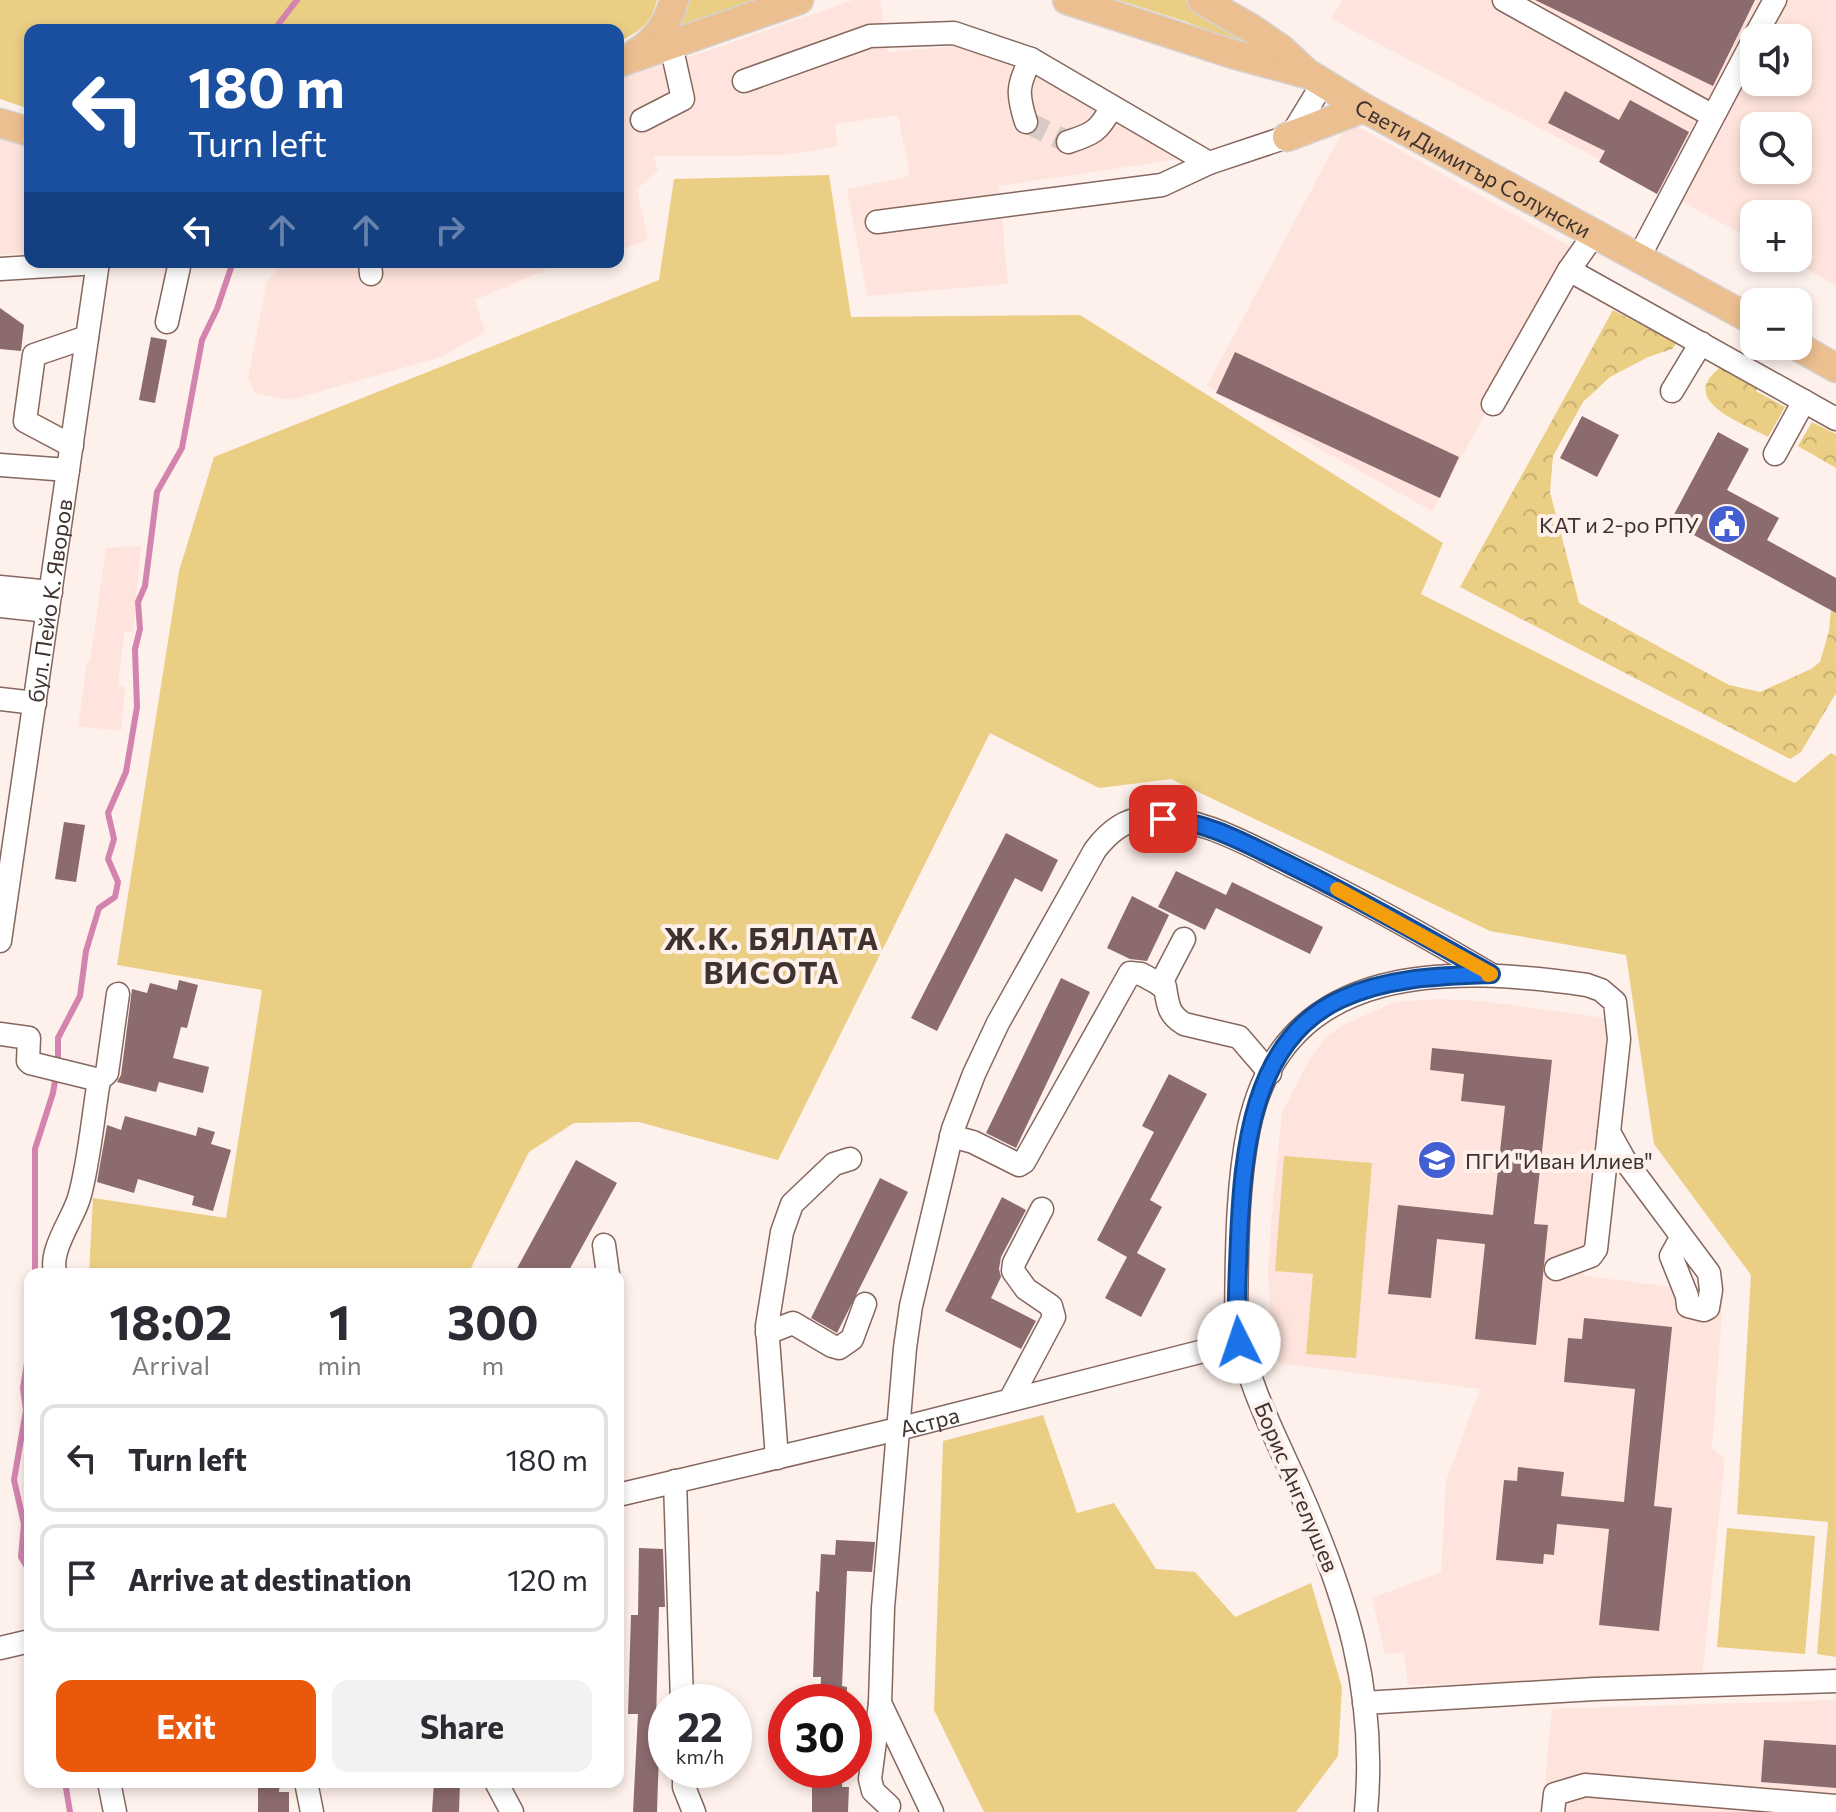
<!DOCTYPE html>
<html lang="en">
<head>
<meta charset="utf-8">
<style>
	:root { --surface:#fff; --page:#f2f2f3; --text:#2b2b33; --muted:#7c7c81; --line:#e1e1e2; --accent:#ea580c }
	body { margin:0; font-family:Commissioner,sans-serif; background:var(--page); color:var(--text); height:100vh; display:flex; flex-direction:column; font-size:30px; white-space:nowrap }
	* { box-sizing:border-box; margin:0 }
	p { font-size:26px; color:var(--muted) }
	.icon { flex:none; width:44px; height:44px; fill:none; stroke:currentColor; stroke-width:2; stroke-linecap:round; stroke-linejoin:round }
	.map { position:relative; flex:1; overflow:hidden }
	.side { position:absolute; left:24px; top:1268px; width:600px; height:520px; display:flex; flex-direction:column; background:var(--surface); border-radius:16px; box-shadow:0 4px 12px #0003 }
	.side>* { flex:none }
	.banner { position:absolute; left:24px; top:24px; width:600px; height:244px; border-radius:16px; box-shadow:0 4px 12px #0003; background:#1a4fa0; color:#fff; overflow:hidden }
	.controls { position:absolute; left:1740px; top:24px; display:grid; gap:16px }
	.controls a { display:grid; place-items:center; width:72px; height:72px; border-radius:16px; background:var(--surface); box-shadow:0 4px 12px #0003; font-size:40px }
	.speed { position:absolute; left:648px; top:1684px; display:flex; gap:16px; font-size:40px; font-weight:700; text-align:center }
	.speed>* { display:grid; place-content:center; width:104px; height:104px; border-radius:50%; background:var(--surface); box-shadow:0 4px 12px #0003; line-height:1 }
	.speed small { font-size:20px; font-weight:400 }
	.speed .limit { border:12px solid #d22; background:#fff; color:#111 }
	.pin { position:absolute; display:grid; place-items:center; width:68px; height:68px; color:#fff; margin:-34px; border-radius:16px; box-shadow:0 4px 12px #0006 }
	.me { position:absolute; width:88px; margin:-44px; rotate:356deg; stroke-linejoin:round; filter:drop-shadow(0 0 6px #0008) }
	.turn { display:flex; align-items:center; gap:28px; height:168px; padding:0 32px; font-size:36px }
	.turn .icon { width:104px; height:104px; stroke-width:2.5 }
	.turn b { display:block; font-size:56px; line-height:68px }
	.lanes { display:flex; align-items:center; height:76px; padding:0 32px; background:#0003; justify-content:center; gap:40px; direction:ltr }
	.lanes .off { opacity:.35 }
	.eta { display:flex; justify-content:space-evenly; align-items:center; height:136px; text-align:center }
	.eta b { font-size:48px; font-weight:700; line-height:56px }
	.primary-button { display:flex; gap:16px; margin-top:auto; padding:16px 32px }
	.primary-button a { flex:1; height:92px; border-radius:16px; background:var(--accent); color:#fff; font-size:32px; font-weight:700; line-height:92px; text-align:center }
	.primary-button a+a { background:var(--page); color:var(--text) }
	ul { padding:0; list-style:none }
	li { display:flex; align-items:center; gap:24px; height:108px; margin:0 16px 12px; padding:0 16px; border:4px solid var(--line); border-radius:16px }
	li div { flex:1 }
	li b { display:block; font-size:30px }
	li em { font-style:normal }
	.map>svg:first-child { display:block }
	.built { fill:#fee4dc; fill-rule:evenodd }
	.green { fill:#eace84 }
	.park { fill:url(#park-crowns) }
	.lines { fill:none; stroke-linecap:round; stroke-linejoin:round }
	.stream { stroke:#d284af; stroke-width:6 }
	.building { fill:#8c6b6e }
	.minor-tunnel { stroke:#d8cac5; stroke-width:22; stroke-dasharray:22 11; stroke-linecap:butt }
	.minor-casing { stroke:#85675e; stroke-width:25 }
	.major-casing { stroke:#d5d2d1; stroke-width:31 }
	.minor { stroke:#fff; stroke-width:22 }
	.major { stroke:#ecbf91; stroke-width:28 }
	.route-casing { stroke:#114b97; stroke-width:20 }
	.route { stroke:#1a73e8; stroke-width:14 }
	.slow { stroke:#f59e0b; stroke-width:14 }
	.labels { text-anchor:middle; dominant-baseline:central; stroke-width:8; stroke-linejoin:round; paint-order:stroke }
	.street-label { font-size:22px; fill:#40332f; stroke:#fef0eb }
	.poi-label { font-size:22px; fill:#40332f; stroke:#fef0eb; text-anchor:end }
	.district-label { font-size:30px; font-weight:bold; letter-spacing:2px; fill:#40332f; stroke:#fef0eb }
</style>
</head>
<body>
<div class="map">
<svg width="1836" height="1812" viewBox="0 0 1836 1812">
	<defs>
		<pattern id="park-crowns" width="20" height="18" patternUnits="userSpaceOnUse" patternTransform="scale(2)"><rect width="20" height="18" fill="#eace84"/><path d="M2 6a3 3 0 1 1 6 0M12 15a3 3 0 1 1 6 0" fill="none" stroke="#cab172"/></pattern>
	</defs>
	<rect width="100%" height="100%" fill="#fef0eb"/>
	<!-- built -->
	<g class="built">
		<path d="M853,0H880L888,52L967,45L1068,86L1179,159L999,186L1008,284L867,296L847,189L910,176L898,115L835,124L838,146L786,155L653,156L658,170L637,189L648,240L618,251V79L722,46Z"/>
		<path d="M1342,0H1836V285L1787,258H1798V214H1754V240L1331,19ZM1754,38H1798V82H1754ZM1754,126H1798V170H1754Z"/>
		<path d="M1348,121L1575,249L1432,511L1207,386Z"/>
		<path d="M0,133L30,142V253L0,255Z"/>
		<path d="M284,262H563L475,300L485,331L444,356L290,400L255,393L248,378L267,281Z"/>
		<path d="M141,546L133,632H124L118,686L125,687L121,731L78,726L87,662H90L106,548Z"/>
		<path d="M1439,999L1482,1001L1606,1018L1608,1075L1584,1276L1680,1288L1724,1283L1712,1448L1725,1459L1702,1678L1408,1685L1404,1652L1385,1654L1372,1598L1441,1572L1446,1481L1480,1389L1279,1363L1272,1328L1268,1274L1273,1199L1282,1113L1309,1060L1325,1038L1343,1025L1395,1002Z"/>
		<path d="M1836,1700V1812H1542L1552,1709Z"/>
	</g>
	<!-- green -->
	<g class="green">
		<path d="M0,0H657C652,23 639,32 618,42V30H30V109L0,99Z"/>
		<path d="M685,0H773L677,29Z"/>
		<path d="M1118,0H1186L1272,48L1266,55L1187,22Z"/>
		<path d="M829,175L851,317L1080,315L1443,543L1421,594L1795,783L1831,753L1836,756V1657L1817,1654L1828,1522L1737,1514L1751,1275L1654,1144L1626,955L1490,931L1171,779L1099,788L990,733L778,1160L639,1122L574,1123L529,1152L468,1274H89L93,1198L226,1218L262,990L117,965L179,571L214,457L659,280L674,179Z"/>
		<path d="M1284,1156L1372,1163L1356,1358L1306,1354L1313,1274L1275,1271Z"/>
		<path d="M1043,1415L1077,1513L1114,1503L1156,1569L1195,1572L1235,1617L1311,1583L1342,1687L1338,1756L1296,1812H984L934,1710L943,1441Z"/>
		<path d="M1727,1528L1815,1536L1805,1654L1717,1647Z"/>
	</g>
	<!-- park -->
	<g class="park">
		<path d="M1613,310L1677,343L1672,349L1648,357L1610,377L1583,402L1553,456L1550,492L1579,603L1729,685L1760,692L1811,669L1820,662L1829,631L1831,610L1836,613V693L1801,752L1790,759L1460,587Z"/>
		<path d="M1730,361L1761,379L1756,391L1785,407L1768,437C1735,420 1670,397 1730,361Z"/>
		<path d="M1812,422L1836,434V468L1798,446Z"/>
	</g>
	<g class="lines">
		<!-- stream -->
		<g class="stream">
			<path d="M274,30L297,0"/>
			<path d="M35,1274V1149L53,1093L58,1063V1038L80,996L86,951L99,908L115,897L118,882L108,859L114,839L108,813L126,772L137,707L135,649L140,629L138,602L145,586L157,492L182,448L202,340L217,309L233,262"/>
			<path d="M30,1344L23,1388L26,1410L14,1480L24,1524L21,1557L30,1572"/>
			<path d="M65,1782L70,1812"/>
		</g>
	</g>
	<!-- building -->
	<g class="building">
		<path d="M1535,0H1755L1713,86Z"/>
		<path d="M1565,91L1619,120L1630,100L1689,132L1657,194L1599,162L1605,151L1548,123Z"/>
		<path d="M0,308L24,325L21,351L0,349Z"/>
		<path d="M151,337L167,340L155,403L139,400Z"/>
		<path d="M1235,352L1459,457L1440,498L1216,393Z"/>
		<path d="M1582,416L1619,435L1597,477L1560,458Z"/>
		<path d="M1718,432L1749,449L1727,490L1779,518L1767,540L1836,578V613L1670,522Z"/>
		<path d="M64,822L85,825L76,882L55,879Z"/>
		<path d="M1006,833L1058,860L1042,892L1015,878L937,1031L911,1018Z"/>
		<path d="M1176,871L1226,895L1232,882L1323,927L1310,954L1216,908L1205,930L1158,907Z"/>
		<path d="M1132,896L1169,915L1147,961L1130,959L1107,948Z"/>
		<path d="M1061,978L1090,992L1016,1148L986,1133Z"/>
		<path d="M179,980L198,985L187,1028L181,1027L173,1058L209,1067L203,1093L159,1082L156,1092L117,1082L121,1075L132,989L147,993L150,983L177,990Z"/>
		<path d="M1432,1048L1552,1060L1534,1224L1548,1225L1536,1345L1475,1339L1485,1244L1437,1239L1431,1298L1388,1294L1398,1205L1493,1215L1505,1106L1461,1101L1464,1074L1430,1070Z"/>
		<path d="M1169,1074L1207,1094L1150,1200L1162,1207L1137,1253L1166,1269L1141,1317L1105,1298L1127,1257L1097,1240L1154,1132L1142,1126Z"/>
		<path d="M125,1116L196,1136L198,1127L215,1132L211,1144L231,1150L213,1211L192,1205L194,1196L138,1179L134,1193L97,1182L107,1125L121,1130Z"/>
		<path d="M576,1160L617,1183L567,1274H514Z"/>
		<path d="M880,1178L908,1192L837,1333L811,1318Z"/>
		<path d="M1002,1197L1026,1210L1001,1257L999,1269L1001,1277L991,1298L1036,1321L1021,1349L945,1311Z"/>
		<path d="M1584,1318L1672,1327L1654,1506L1672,1508L1659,1631L1599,1625L1609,1529L1557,1524L1554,1555L1544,1554L1543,1564L1496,1560L1504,1480L1517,1481L1518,1467L1564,1472L1561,1496L1624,1502L1635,1389L1564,1382L1568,1338L1582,1339Z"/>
		<path d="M836,1540L875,1542L872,1572L847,1571L842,1686L847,1687V1702H820L821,1677H813L816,1591L819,1592L821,1554L835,1555Z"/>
		<path d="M639,1548L663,1549L665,1607H659L656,1721L660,1722L657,1812H633L638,1714H628L631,1615H638Z"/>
		<path d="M1764,1740L1836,1745V1788L1761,1782Z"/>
		<path d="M817,1770H843L842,1787H849L848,1812H812V1787H816Z"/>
		<path d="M258,1782H280L279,1792H289V1812H258Z"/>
		<path d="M434,1782H460L459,1812H432Z"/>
	</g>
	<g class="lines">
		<!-- minor-tunnel -->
		<path class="minor-tunnel" d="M1026,122L1068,142"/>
		<defs>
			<g id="minor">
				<path d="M1504,0L1713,116"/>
				<path d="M1754,38L1775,0"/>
				<path d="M744,81L870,36L954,33L1031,59L1209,163L1287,137L1295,129L1323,83"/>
				<path d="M642,120L683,99L671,45"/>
				<path d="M1026,122C1017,94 1017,85 1031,59"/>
				<path d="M1068,142C1093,134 1099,131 1111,108"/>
				<path d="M877,222L1162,185L1209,163"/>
				<path d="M1639,257L1754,39"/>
				<path d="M370,262L371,274"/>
				<path d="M0,269L98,263"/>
				<path d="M1569,270L1836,419"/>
				<path d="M167,322L180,262"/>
				<path d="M1672,391L1701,343"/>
				<path d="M1493,404L1569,270L1595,233"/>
				<path d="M72,446L25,421L34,355L87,337"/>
				<path d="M1775,454L1804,401"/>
				<path d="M0,465L68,470"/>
				<path d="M0,587L51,592"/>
				<path d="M0,606L48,611"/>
				<path d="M0,699L35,703"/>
				<path id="s1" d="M0,941L98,262"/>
				<path d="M1160,985L1184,939"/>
				<path d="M0,1034L29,1038L28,1061L30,1063L99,1080"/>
				<path d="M951,1136L973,1142L1019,1165L1024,1162L1130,973L1141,974L1165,987C1168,1005 1168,1014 1184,1024L1239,1037L1270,1073"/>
				<path d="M604,1245L608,1274"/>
				<path d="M1556,1269L1591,1256L1596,1249L1609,1132"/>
				<path d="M56,1274C47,1253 73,1219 79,1198C89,1164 93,1116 99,1080L107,1073L118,994"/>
				<path d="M767,1333L793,1323L832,1346L839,1348L852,1339L865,1304"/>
				<path d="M1010,1400L1054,1317L1051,1306L1026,1289L1013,1271L1014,1263L1042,1209"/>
				<path d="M777,1458L767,1326L782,1232L792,1204L834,1164L850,1159"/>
				<path d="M675,1481L682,1702"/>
				<path id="s2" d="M618,1495L898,1429L1239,1342"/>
				<path d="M0,1648L30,1641"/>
				<path d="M1364,1703L1594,1689L1836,1681"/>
				<path d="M880,1704L870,1779L873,1791L889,1806"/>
				<path d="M684,1770V1787L694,1812"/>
				<path d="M109,1782L115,1812"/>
				<path d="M306,1782L312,1812"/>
				<path d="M496,1782L512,1812"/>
				<path d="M932,1812L880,1703L883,1608L905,1348L911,1306L953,1129L974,1074L998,1023L1095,850C1107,834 1123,820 1144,818C1199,814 1250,846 1298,869C1364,901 1427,937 1490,974"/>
				<path d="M1366,1812C1377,1692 1346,1595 1298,1487C1274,1434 1245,1379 1236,1321C1237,1258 1236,1190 1249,1127C1285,959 1453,966 1587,985L1601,990L1615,1002L1619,1039L1609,1132L1624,1159L1709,1273L1711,1290L1708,1308L1704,1310L1688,1306L1687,1296L1671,1256L1681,1238"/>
				<path d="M1553,1812L1555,1794L1585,1785L1836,1806"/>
			</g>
			<g id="major">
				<path d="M1067,0L1233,54L1303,73"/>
				<path id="s3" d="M1202,0L1252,29L1281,49L1307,73L1364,108L1754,321"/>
				<path d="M636,53C655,41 669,22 674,0"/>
				<path d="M618,63L799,0"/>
				<path d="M0,123L30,132"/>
				<path d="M1287,137L1364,108"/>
				<path d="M1797,346L1836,368"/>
			</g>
		</defs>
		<!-- minor casing -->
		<use href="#minor" class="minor-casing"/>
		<!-- major casing -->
		<use href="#major" class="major-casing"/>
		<!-- minor -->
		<use href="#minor" class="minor"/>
		<!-- major -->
		<use href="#major" class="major"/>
	</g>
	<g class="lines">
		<defs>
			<path id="route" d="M1163,819C1208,821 1248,845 1288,864C1357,898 1424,936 1491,974C1442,976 1388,977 1341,999C1251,1040 1243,1153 1239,1239C1238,1273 1235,1308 1239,1342"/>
		</defs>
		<!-- route casing -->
		<use href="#route" class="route-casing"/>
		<!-- route -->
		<use href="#route" class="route"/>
		<!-- slow -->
		<path class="slow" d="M1337,889L1491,974L1488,975"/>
	</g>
	<!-- icons -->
	<defs>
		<symbol id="civic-disc" viewBox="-11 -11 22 22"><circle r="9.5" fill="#445fd2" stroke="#fef0eb"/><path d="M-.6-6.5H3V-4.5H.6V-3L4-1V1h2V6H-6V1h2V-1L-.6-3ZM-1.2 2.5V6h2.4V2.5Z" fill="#fff"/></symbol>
		<symbol id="school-disc" viewBox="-11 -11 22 22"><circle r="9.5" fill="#445fd2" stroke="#fef0eb"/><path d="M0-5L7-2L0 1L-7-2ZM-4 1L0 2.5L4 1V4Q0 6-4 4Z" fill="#fff"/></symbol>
	</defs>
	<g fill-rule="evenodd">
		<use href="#civic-disc" x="1705" y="502" width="44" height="44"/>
		<use href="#school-disc" x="1415" y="1138" width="44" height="44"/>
	</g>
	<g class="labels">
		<!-- street labels -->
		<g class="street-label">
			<text stroke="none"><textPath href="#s3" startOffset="320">Свети Димитър Солунски</textPath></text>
			<text stroke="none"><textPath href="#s1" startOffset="344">бул. Пейо К. Яворов</textPath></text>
			<text stroke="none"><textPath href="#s2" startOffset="320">Астра</textPath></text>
			<text transform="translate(1297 1487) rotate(67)">Борис Ангелушев</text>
		</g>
		<!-- poi labels -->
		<g class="poi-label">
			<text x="1699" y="524">КАТ и 2-ро РПУ</text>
			<text x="1465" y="1160" text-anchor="start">ПГИ "Иван Илиев"</text>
		</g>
		<!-- district labels -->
		<g class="district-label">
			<text x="772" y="937">Ж.К. БЯЛАТА<tspan x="772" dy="34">ВИСОТА</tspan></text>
		</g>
	</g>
</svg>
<div class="controls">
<a><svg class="icon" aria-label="sound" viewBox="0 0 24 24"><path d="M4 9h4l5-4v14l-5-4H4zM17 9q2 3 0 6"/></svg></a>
<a><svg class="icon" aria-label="search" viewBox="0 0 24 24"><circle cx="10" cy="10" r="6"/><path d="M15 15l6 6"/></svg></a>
<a>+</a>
<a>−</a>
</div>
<div class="speed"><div>22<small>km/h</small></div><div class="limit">30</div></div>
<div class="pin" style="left:1163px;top:819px;background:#d93025"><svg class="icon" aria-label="arrive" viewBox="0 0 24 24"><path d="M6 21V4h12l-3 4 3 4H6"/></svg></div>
<svg class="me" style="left:1239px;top:1342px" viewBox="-20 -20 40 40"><circle r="19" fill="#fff"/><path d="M0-13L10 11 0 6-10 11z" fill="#1a73e8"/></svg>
<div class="banner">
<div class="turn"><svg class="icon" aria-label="left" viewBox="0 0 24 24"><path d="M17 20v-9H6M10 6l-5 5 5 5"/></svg><div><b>180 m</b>Turn left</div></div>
<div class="lanes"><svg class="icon" aria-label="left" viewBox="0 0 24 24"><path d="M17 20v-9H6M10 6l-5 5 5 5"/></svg><svg class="icon off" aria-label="ahead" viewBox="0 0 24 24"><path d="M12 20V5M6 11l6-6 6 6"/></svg><svg class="icon off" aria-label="ahead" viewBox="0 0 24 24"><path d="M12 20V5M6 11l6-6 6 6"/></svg><svg class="icon off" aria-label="right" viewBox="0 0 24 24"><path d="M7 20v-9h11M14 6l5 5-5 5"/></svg></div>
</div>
<section class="side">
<div class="eta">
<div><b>18:02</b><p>Arrival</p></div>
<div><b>1</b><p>min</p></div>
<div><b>300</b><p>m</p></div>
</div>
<ul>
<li><svg class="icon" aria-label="left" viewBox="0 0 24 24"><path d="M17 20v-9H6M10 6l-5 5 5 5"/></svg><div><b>Turn left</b></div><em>180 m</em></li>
<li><svg class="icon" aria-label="arrive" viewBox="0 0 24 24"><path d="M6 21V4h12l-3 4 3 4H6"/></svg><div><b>Arrive at destination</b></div><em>120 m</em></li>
</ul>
<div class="primary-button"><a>Exit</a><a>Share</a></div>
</section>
</div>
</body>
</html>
